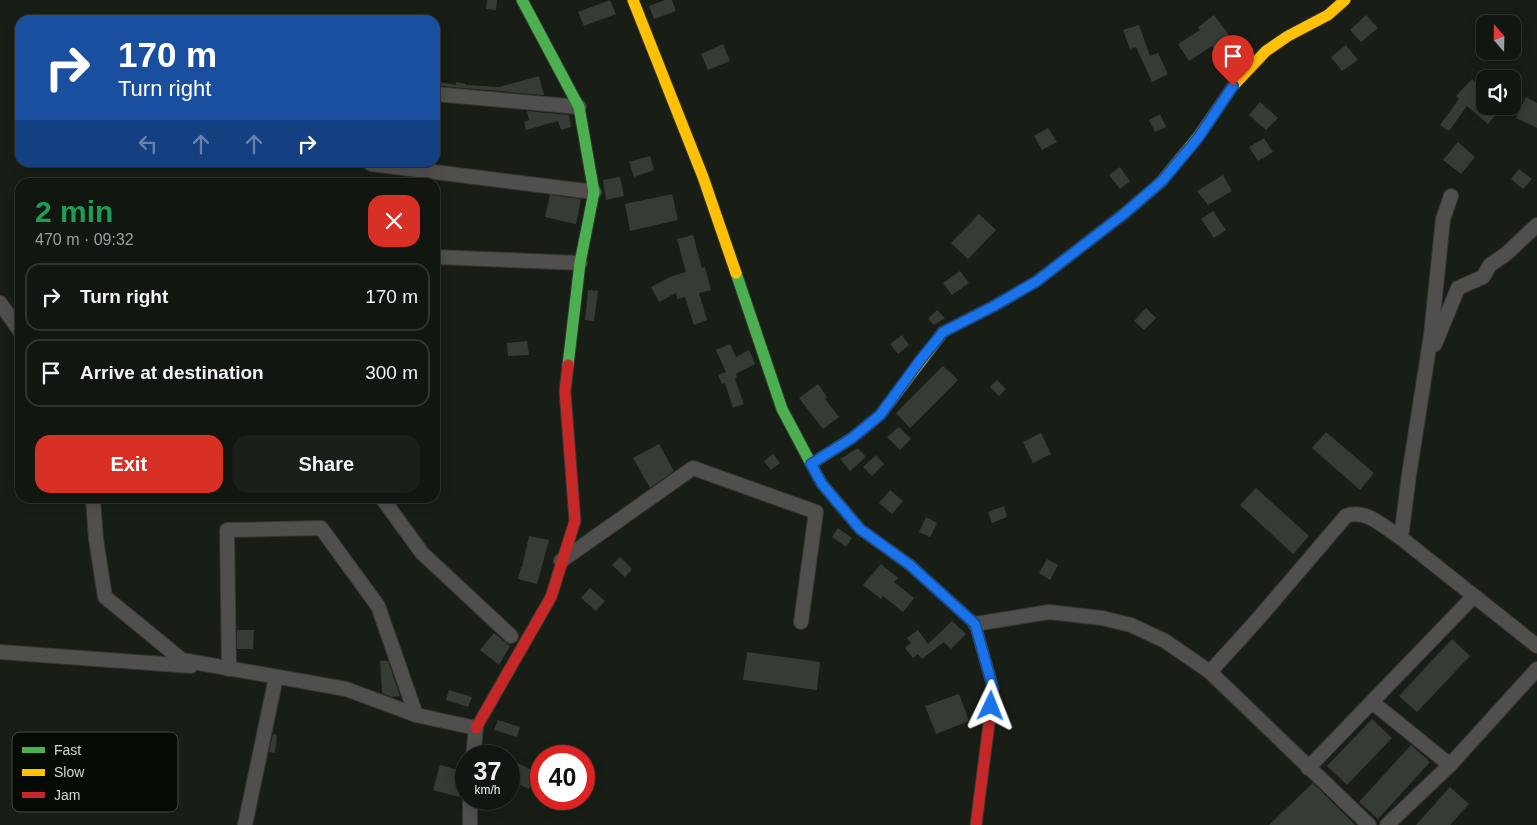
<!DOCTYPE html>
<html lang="en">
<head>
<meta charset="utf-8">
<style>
	:root { --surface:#121610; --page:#1b1f19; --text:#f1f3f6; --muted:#9c9f9f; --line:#313530; --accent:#d93025 }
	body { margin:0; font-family:Helvetica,sans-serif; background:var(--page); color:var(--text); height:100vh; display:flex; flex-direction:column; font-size:19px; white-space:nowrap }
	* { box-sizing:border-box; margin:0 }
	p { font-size:16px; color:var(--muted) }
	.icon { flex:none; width:28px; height:28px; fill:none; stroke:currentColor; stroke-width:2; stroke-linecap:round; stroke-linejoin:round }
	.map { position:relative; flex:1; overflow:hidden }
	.panel { position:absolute; left:15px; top:178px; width:425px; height:325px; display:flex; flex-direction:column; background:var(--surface); border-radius:15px; box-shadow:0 2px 12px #0003,0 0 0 1px var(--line) }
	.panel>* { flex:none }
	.banner { position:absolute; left:15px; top:15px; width:425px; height:152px; border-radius:15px; box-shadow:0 2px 12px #0003,0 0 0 1px var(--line); background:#1a4fa0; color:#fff; overflow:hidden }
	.needle { width:32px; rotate:340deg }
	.controls { position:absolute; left:1476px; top:15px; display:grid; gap:10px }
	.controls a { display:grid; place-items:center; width:45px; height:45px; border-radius:10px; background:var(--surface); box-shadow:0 2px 12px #0003,0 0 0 1px var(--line); font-size:25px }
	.speed { position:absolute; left:455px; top:745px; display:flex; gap:10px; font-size:25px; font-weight:700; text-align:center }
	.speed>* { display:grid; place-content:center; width:65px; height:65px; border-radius:50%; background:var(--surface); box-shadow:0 2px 12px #0003,0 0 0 1px var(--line); line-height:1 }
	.speed small { font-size:12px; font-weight:400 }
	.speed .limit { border:8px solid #d22; background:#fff; color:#111 }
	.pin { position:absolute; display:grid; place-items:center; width:42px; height:42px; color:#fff; margin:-51px -21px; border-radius:50% 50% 50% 0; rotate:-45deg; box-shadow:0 0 5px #0007 }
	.pin .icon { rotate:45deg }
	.me { position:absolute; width:55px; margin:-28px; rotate:2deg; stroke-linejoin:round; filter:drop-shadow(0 0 4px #0008) }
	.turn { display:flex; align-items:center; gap:18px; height:105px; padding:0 20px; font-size:22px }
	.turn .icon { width:65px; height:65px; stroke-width:2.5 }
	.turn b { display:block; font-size:35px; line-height:42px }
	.lanes { display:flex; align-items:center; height:48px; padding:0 20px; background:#0003; justify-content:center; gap:25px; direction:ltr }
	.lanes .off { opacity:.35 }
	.round { display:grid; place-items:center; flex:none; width:52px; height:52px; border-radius:15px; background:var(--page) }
	.overview { display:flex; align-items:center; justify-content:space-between; height:85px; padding:0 20px }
	h1 { font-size:30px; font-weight:800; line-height:38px; color:#1e9e55 }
	.cta { display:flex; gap:10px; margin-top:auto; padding:10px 20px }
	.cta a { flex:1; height:58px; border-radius:15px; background:var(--accent); color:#fff; font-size:20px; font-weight:800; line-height:58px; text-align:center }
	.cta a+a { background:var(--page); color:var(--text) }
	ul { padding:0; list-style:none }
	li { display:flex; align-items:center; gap:15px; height:68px; margin:0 10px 8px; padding:0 10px; border:2px solid var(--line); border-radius:15px }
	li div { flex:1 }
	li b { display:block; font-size:19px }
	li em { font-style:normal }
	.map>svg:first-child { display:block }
	.building { fill:#363b35 }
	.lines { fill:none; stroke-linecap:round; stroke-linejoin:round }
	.street-casing { stroke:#333731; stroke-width:16 }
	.fast-casing { stroke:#333731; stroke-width:13 }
	.slow-casing { stroke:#333731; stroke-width:13 }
	.jam-casing { stroke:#333731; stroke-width:13 }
	.street { stroke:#514f4e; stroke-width:14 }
	.fast { stroke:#4caf50; stroke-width:11 }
	.slow { stroke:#ffc107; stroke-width:11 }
	.jam { stroke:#c62828; stroke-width:11 }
	.route-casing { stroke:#114b97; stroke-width:12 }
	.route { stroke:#1a73e8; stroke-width:9 }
	.key { fill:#050a05; stroke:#424842; stroke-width:1 }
	.key-label { font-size:14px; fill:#d2dad0 }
</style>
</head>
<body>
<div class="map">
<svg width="1537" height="825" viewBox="0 0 1537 825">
	<rect width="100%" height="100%" fill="#181e16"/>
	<!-- building -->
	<g class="building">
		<path d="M487,0H497L496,10L486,9Z"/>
		<path d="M610,0L616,14L584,26L578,12Z"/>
		<path d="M665,0H672L676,11L654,19L649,6Z"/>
		<path d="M1214,15L1232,39L1216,51L1212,46L1189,61L1178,44L1200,30L1198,27Z"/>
		<path d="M1366,15L1378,28L1361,42L1350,30Z"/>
		<path d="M1139,25L1150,56L1158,53L1168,74L1152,82L1136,47L1130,49L1123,30Z"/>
		<path d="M723,44L730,61L708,70L701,54Z"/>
		<path d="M1346,45L1358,60L1342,71L1331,57Z"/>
		<path d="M539,76L544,95L440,86V82L456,85V82L466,84V85L499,87Z"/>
		<path d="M1472,79L1485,90V106H1503L1488,124L1467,106L1449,131L1440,125L1459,99L1456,96Z"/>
		<path d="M1526,97L1537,103V128L1516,118Z"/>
		<path d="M1260,102L1278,118L1266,130L1249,115Z"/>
		<path d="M527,111L569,115L571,127L561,130L558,121L526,130L524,122L529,120Z"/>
		<path d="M1160,114L1166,127L1155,132L1149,120Z"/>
		<path d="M1048,128L1057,142L1042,150L1034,136Z"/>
		<path d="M1264,138L1273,152L1258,161L1249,147Z"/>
		<path d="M1458,142L1475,157L1461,174L1443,160Z"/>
		<path d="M650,156L654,170L634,177L629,162Z"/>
		<path d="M1120,167L1130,181L1120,189L1109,175Z"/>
		<path d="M1519,169L1532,179L1523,189L1511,179Z"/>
		<path d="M1223,175L1232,191L1208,205L1197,191Z"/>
		<path d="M620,177L624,196L606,200L603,180Z"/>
		<path d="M672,194L678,220L630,231L625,204Z"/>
		<path d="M550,195L581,199L576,224L545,217Z"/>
		<path d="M1213,211L1226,230L1214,238L1201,219Z"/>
		<path d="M979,214L996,230L968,259L951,243Z"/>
		<path d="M693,235L702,268L705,267L711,290L699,293L707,320L694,325L685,297L677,299L676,293L659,302L651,287L672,276L686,272L677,239Z"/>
		<path d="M960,271L969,283L952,295L943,283Z"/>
		<path d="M588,290L598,291L594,321L585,320Z"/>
		<path d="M1146,308L1156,318L1144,330L1134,321Z"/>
		<path d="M937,310L945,318L934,325L928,319Z"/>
		<path d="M902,335L909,345L898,354L890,344Z"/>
		<path d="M527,341L529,355L508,356L507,343Z"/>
		<path d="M730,344L736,357L749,350L755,364L736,374L737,377L735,379L744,404L733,408L725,383L722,384L718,375L726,372L716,350Z"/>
		<path d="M943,366L958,380L910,428L896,413Z"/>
		<path d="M997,380L1006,389L999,396L990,387Z"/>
		<path d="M818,384L827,397L825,399L839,417L823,429L799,398Z"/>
		<path d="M899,427L911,439L900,450L887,437Z"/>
		<path d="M1326,432L1374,473L1360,490L1312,448Z"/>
		<path d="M1041,433L1051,454L1033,463L1023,442Z"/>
		<path d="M659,444L674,471L650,488L633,458Z"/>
		<path d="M858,448L866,457L850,471L840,459Z"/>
		<path d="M773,454L780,463L771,470L764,461Z"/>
		<path d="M876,455L884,464L872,476L863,467Z"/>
		<path d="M1256,488L1309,536L1293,554L1240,505Z"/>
		<path d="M890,490L903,501L892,514L879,503Z"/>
		<path d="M1004,506L1007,517L992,523L988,512Z"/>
		<path d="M926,517L937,523L930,537L919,532Z"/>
		<path d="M838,528L852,538L846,547L832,537Z"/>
		<path d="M529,536L549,540L537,584L518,579L521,567H522Z"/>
		<path d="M620,557L632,569L625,577L612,565Z"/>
		<path d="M1047,559L1058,565L1050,580L1039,573Z"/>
		<path d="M881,564L898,578L894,582L914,598L903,612L883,596L881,599L863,585Z"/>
		<path d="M590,588L605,601L596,611L581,598Z"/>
		<path d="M952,621L966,634L951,649L944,642L922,659L918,654L913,658L905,648L911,643L907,638L918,630L928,644Z"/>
		<path d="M237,630H254L253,649H237Z"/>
		<path d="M494,633L510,646L499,665L480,650Z"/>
		<path d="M1452,639L1470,656L1417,712L1399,696Z"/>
		<path d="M747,652L820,662L817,690L743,680Z"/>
		<path d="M380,661H388L400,696L392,697L382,693Z"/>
		<path d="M449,690L472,697L468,707L446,700Z"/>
		<path d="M959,694L969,721L936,734L925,706Z"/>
		<path d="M1372,719L1392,738L1347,785L1327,766Z"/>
		<path d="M498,720L520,727L517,737L494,730Z"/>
		<path d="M273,734L277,735L275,753L269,752Z"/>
		<path d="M1411,745L1430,762L1378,819L1359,802Z"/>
		<path d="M516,762L537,773L529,789L509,780Z"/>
		<path d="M440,765L466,772L459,797L433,790Z"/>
		<path d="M1313,783L1355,825H1269Z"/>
		<path d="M1450,787L1469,804L1450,825H1416Z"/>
	</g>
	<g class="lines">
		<defs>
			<g id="street">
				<path d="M435,94L579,107"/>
				<path d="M371,164L594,192"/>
				<path d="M1451,196L1443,219L1431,335L1409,475L1401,538L1537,646"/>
				<path d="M435,257L580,263"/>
				<path d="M0,303L20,331"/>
				<path d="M1435,344L1458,288L1483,277L1490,265L1506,254L1537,225"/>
				<path d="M93,498L96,539L105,597L182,660L346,689L416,715L476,728L473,756"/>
				<path d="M382,498L422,553L511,636"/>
				<path d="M561,561L693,468L816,512L801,622"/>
				<path d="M975,624L1049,612L1102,618L1131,625L1165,641L1210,672L1258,619L1346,516C1366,508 1385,528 1401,538"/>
				<path d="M0,652L191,666"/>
				<path d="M229,669L227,530L321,528L378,606L416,715"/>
				<path d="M1210,672L1369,825"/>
				<path d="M1372,702L1450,765"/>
				<path d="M1308,768L1474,596"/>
				<path d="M245,825L276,677"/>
				<path d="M470,825V799"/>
				<path d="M1387,825L1450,765L1537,669"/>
			</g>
			<g id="fast">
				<path d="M522,0L579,107L594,192L580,263L568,365"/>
				<path d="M736,273L782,409L818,477"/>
			</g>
			<g id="slow">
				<path d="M633,0L703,177L736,273"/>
				<path d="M1161,182L1198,137L1233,86L1266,51L1288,36L1328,15L1345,0"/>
				<path d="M811,464L852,438L880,415L943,332"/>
				<path d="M818,477L822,484L860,529L910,565L975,624L993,688L991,708"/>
			</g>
			<g id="jam">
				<path d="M943,332L994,306L1037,281L1125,213L1161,182"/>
				<path d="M476,728L551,597L575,521L565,391L568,365"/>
				<path d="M976,825L991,708"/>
			</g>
		</defs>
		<!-- street casing -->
		<use href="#street" class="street-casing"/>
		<!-- fast casing -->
		<use href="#fast" class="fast-casing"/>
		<!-- slow casing -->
		<use href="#slow" class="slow-casing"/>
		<!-- jam casing -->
		<use href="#jam" class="jam-casing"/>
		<!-- street -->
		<use href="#street" class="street"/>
		<!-- fast -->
		<use href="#fast" class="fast"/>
		<!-- slow -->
		<use href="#slow" class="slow"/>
		<!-- jam -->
		<use href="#jam" class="jam"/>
	</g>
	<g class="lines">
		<defs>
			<path id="route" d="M991,706L993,688L975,624L910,565L860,529L822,484L811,464L852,438L880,415L921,359L943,332L994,306L1037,281L1125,213L1163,180L1198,138L1233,86"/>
		</defs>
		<!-- route casing -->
		<use href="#route" class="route-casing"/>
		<!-- route -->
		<use href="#route" class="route"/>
	</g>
	<!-- legend -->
	<rect x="12" y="732" width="166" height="80" rx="8" class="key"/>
	<rect x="22" y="747" width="23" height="6" fill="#4caf50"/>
	<rect x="22" y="769" width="23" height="7" fill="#ffc107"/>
	<rect x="22" y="792" width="23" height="6" fill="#c62828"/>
	<g class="key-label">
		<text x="54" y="755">Fast</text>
		<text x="54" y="777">Slow</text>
		<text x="54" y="800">Jam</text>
	</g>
</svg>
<div class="controls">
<a><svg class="needle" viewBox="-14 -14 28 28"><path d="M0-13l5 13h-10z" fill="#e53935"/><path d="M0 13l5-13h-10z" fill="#9c9f9f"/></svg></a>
<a><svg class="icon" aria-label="sound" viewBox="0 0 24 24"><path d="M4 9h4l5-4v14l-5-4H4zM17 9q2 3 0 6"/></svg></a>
</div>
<div class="speed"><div>37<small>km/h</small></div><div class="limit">40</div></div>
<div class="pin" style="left:1233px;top:86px;background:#d93025"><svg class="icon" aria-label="arrive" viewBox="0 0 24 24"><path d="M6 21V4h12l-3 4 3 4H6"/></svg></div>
<svg class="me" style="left:991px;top:706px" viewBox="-20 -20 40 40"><path d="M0-17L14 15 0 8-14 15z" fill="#1a73e8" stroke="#fff" stroke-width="4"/></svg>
<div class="banner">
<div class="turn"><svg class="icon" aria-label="right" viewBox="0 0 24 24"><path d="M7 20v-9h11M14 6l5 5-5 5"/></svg><div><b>170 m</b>Turn right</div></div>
<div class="lanes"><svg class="icon off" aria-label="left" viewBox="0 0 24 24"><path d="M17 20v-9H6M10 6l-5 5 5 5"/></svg><svg class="icon off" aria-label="ahead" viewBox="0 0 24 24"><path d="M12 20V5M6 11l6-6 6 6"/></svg><svg class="icon off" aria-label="ahead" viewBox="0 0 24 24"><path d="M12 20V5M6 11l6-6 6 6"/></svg><svg class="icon" aria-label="right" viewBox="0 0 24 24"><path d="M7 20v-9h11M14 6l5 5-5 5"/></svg></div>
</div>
<section class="panel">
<div class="overview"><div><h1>2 min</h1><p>470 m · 09:32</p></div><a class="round" style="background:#d93025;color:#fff"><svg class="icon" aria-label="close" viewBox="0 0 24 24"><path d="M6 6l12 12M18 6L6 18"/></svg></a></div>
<ul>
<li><svg class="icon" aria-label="right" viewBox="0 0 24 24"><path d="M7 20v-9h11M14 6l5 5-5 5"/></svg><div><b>Turn right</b></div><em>170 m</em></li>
<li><svg class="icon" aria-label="arrive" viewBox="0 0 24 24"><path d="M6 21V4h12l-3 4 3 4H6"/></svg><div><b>Arrive at destination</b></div><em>300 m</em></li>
</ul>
<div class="cta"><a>Exit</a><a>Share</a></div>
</section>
</div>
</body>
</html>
